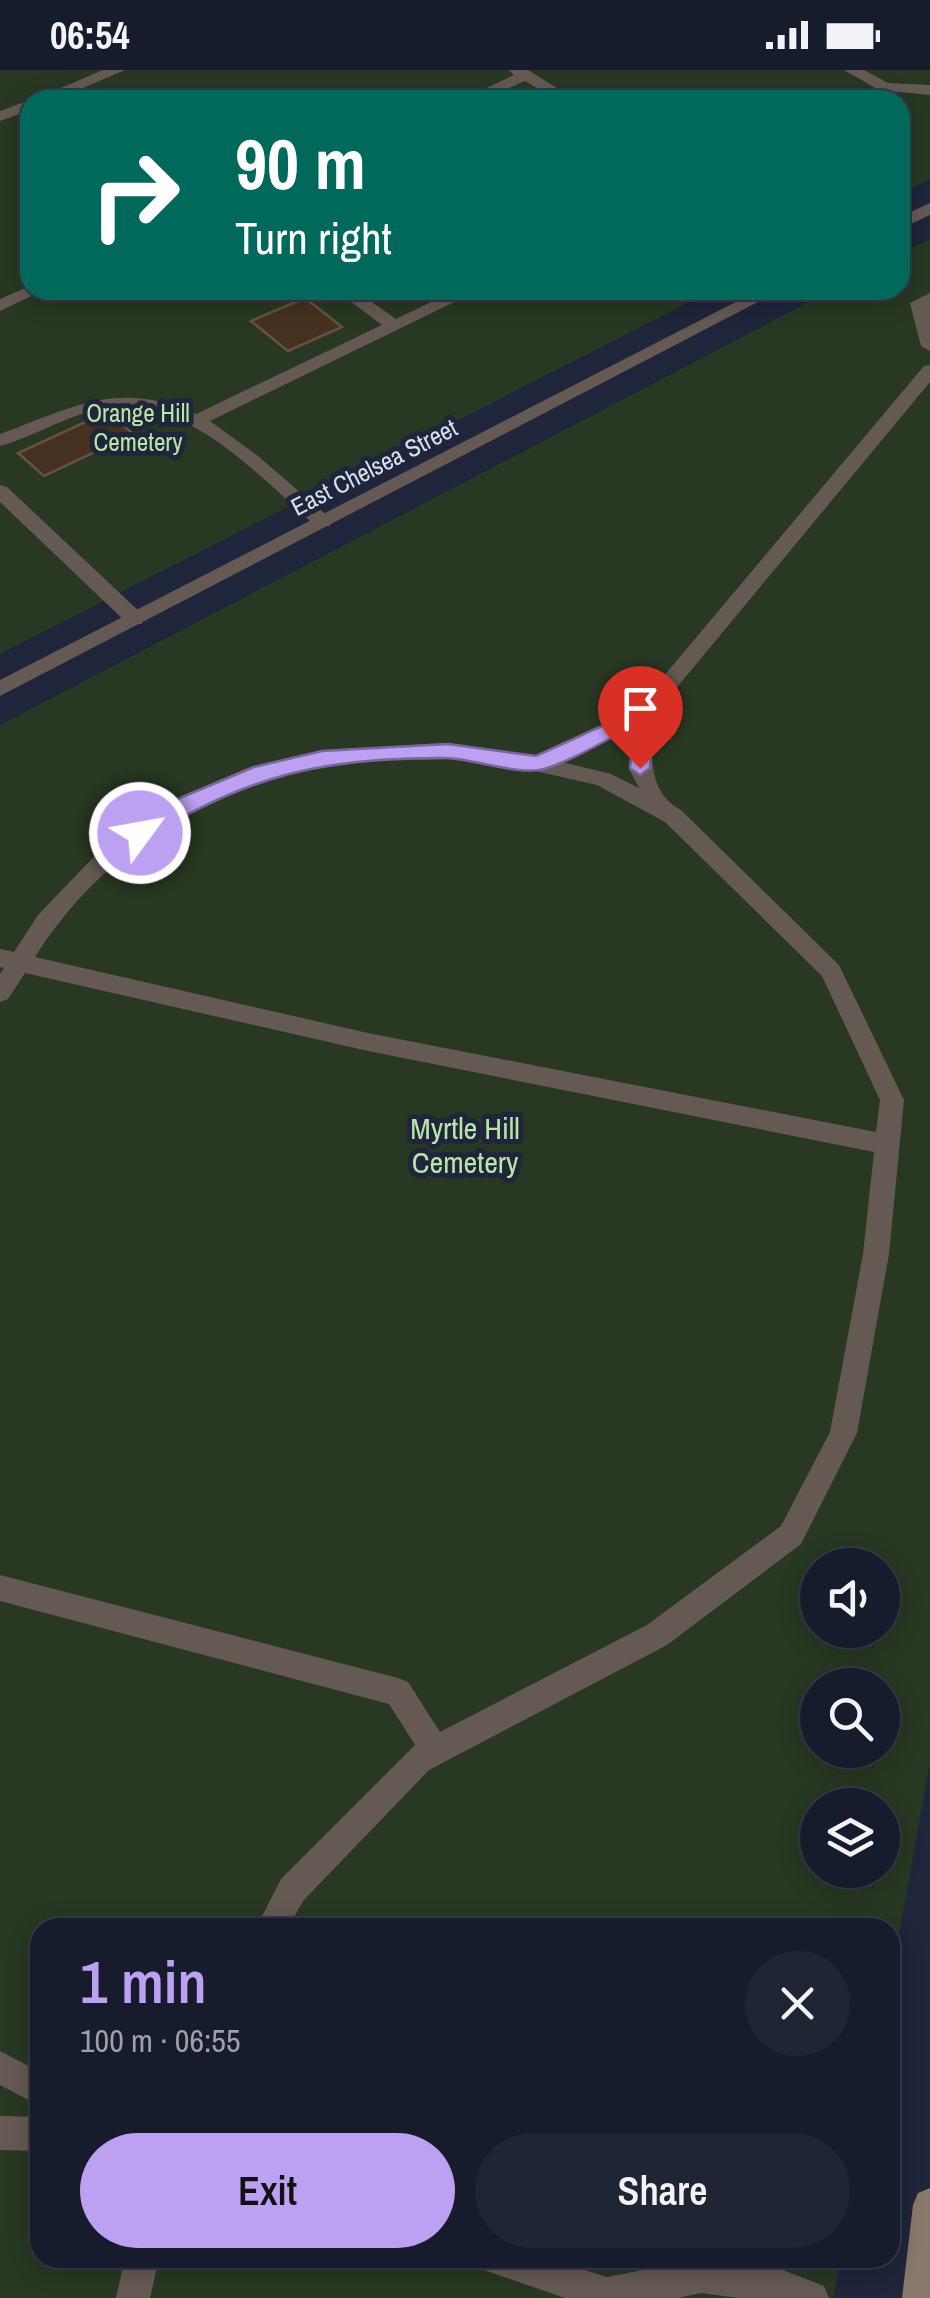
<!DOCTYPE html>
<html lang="en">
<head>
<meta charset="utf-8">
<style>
	:root { --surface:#171c2c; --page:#202534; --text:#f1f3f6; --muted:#9ea1a9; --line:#363a48; --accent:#bca0f2 }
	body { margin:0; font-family:"Archivo Narrow",sans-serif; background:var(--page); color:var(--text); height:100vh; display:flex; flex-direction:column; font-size:38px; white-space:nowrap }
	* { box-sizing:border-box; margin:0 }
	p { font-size:32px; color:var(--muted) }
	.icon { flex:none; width:55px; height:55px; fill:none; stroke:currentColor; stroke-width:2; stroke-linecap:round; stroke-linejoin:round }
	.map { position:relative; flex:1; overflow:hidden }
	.side { position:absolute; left:30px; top:1848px; width:870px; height:350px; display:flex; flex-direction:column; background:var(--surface); border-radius:30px; box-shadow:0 5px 25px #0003,0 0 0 2px var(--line) }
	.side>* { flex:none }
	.guide { position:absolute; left:20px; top:20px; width:890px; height:210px; border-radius:30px; box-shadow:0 5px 25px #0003,0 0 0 2px var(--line); background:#00695c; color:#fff; overflow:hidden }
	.controls { position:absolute; left:800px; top:1478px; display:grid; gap:20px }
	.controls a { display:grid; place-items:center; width:100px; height:100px; border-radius:50%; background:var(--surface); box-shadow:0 5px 25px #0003,0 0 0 2px var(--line); font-size:50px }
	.pin { position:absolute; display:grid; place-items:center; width:85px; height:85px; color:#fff; margin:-102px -42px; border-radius:50% 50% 50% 0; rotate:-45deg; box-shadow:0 0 10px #0007 }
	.pin .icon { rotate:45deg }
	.me { position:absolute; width:110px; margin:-55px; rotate:58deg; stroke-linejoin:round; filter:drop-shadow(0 0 8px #0008) }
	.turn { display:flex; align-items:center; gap:35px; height:210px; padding:0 50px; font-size:45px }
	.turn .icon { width:130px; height:130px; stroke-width:2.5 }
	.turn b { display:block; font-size:70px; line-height:85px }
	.round { display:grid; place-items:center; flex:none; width:105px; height:105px; border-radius:52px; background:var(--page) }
	.headline { display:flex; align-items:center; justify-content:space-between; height:170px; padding:0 50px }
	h1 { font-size:60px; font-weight:600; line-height:75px; color:var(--accent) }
	.primary-button { display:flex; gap:20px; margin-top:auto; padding:20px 50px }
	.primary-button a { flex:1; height:115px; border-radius:60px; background:var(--accent); color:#111; font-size:40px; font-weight:600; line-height:115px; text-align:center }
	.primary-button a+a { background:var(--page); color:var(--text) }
	.status { display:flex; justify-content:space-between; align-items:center; height:70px; padding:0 50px; background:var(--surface); direction:ltr }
	.status svg { height:28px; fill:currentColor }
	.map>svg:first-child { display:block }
	.green { fill:#283822; fill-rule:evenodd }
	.building { fill:#45311f; stroke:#67523f; stroke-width:2.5 }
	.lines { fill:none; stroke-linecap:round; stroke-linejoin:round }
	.lane { fill:#655a53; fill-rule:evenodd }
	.street { fill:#655a53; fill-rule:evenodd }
	.secondary { fill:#89786c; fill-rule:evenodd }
	.route { fill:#bca0f2; stroke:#7a689d; stroke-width:2.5 }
	.labels { text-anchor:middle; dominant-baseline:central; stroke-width:10; stroke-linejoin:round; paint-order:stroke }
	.far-park-label { font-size:25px; fill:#b7e6a6; stroke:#1f253a }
	.far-street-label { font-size:25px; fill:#dadfee; stroke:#1f253a }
	.park-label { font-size:30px; fill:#b7e6a6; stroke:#1f253a }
</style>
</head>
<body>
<div class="status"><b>06:54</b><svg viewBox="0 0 49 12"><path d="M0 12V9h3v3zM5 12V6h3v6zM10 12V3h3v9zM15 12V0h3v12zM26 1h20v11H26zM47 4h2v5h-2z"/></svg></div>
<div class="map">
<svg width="930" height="2228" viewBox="0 0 930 2228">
	<rect width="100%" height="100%" fill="#1f253a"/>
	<!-- green -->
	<g class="green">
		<path d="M0,0H930V109L900,124V30H30V220H713L0,584Z"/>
		<path d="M930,169V1693L890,1914V1858H40V2188H841L833,2228H0V655L832,220H900V184ZM818,1495H882V1560H818ZM818,1615H882V1680H818ZM818,1735H882V1800H818Z"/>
	</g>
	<!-- building -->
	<g class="building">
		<path d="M305,228L342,257L288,281L251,251Z"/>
		<path d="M107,342L133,364L44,406L18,383Z"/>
	</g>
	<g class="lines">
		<!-- lane -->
		<g class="lane">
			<path d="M103,0H125L55,30H33Z"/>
			<path d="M509,0H528L576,30H557L525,11L482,30H461L514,5Z"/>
			<path d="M844,0H864L888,13L930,15V25L879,20Z"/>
			<path d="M30,30V40L0,51V41Z"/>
			<path d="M30,216V220H44L0,241V229Z"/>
			<path d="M335,220H355L396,249L456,220H479L210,351L258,386L330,448V456H316C259,407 192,328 109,338C71,342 37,366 0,376V364C73,337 119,309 196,344L382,255Z"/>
			<path d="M930,223V281L921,276L910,233Z"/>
			<path d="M930,295V312L654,645C652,679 645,721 681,740L839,895L904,1030L889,1184L857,1363L801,1474L667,1575L429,1700L303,1831L288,1858H256L281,1809L415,1675L389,1634L0,1531V1505L398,1608L408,1612L440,1662L647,1555L781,1456L830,1362L863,1184L874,1082L368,981L25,903L8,929L0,932V904L4,898L0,897V879L14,882L38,845L108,772L179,727L245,699L322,680L448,673L537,686L637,638L924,296ZM632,657L629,699L639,718L611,704L562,692ZM448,689L522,698L597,715L665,752L822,906L880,1030L876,1062L368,963L35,887C98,787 202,718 318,696C360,689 406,691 448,689Z"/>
			<path d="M0,415L7,417L142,544V554H128L0,432Z"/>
			<path d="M0,1981L40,2002V2036L0,2015Z"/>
			<path d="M0,2046L40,2047V2081L0,2080Z"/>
			<path d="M125,2188H159L150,2228H116Z"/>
			<path d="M479,2188H546L607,2207L701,2189L780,2199L824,2216L829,2228H739L701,2223L677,2228H565L484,2200Z"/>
		</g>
		<!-- street -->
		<g class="street">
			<path d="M930,133V145L900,159V147Z"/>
			<path d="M759,220H781L0,626V610Z"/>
		</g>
		<!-- secondary -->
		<path class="secondary" d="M930,2118V2228H902L913,2135L918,2123Z"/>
	</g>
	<!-- route -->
	<path class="route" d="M644,637L654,643L650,698L640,705L630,698L634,656C605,670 574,690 544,699C519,706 472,688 445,688C327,687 247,705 147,768L140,770L129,763L180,728L254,697L322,681L448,674L536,686Z"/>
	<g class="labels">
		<!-- far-park labels -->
		<g class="far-park-label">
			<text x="138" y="343">Orange Hill<tspan x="138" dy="29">Cemetery</tspan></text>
		</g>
		<!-- far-street labels -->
		<g class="far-street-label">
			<text transform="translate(374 397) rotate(-27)">East Chelsea Street</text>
		</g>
		<!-- park labels -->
		<g class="park-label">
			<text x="465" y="1058">Myrtle Hill<tspan x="465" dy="34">Cemetery</tspan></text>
		</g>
	</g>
</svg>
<div class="controls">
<a><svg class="icon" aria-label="sound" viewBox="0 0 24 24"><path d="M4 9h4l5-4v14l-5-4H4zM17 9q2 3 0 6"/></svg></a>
<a><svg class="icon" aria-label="search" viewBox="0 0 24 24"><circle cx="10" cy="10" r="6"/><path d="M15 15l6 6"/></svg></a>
<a><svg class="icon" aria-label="layers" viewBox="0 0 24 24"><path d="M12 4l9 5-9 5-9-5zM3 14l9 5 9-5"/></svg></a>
</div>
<div class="pin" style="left:640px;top:698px;background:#d93025"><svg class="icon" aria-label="arrive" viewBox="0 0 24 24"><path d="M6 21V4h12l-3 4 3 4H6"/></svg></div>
<svg class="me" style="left:140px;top:763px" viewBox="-20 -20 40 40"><circle r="17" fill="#bca0f2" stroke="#fff" stroke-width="3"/><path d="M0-11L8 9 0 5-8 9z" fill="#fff"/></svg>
<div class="guide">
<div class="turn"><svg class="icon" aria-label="right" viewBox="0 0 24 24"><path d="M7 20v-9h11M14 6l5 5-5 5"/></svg><div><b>90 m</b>Turn right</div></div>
</div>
<section class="side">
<div class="headline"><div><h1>1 min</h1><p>100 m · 06:55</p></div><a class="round"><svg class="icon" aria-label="close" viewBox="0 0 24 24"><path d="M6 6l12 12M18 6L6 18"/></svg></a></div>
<div class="primary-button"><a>Exit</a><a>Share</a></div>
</section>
</div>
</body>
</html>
